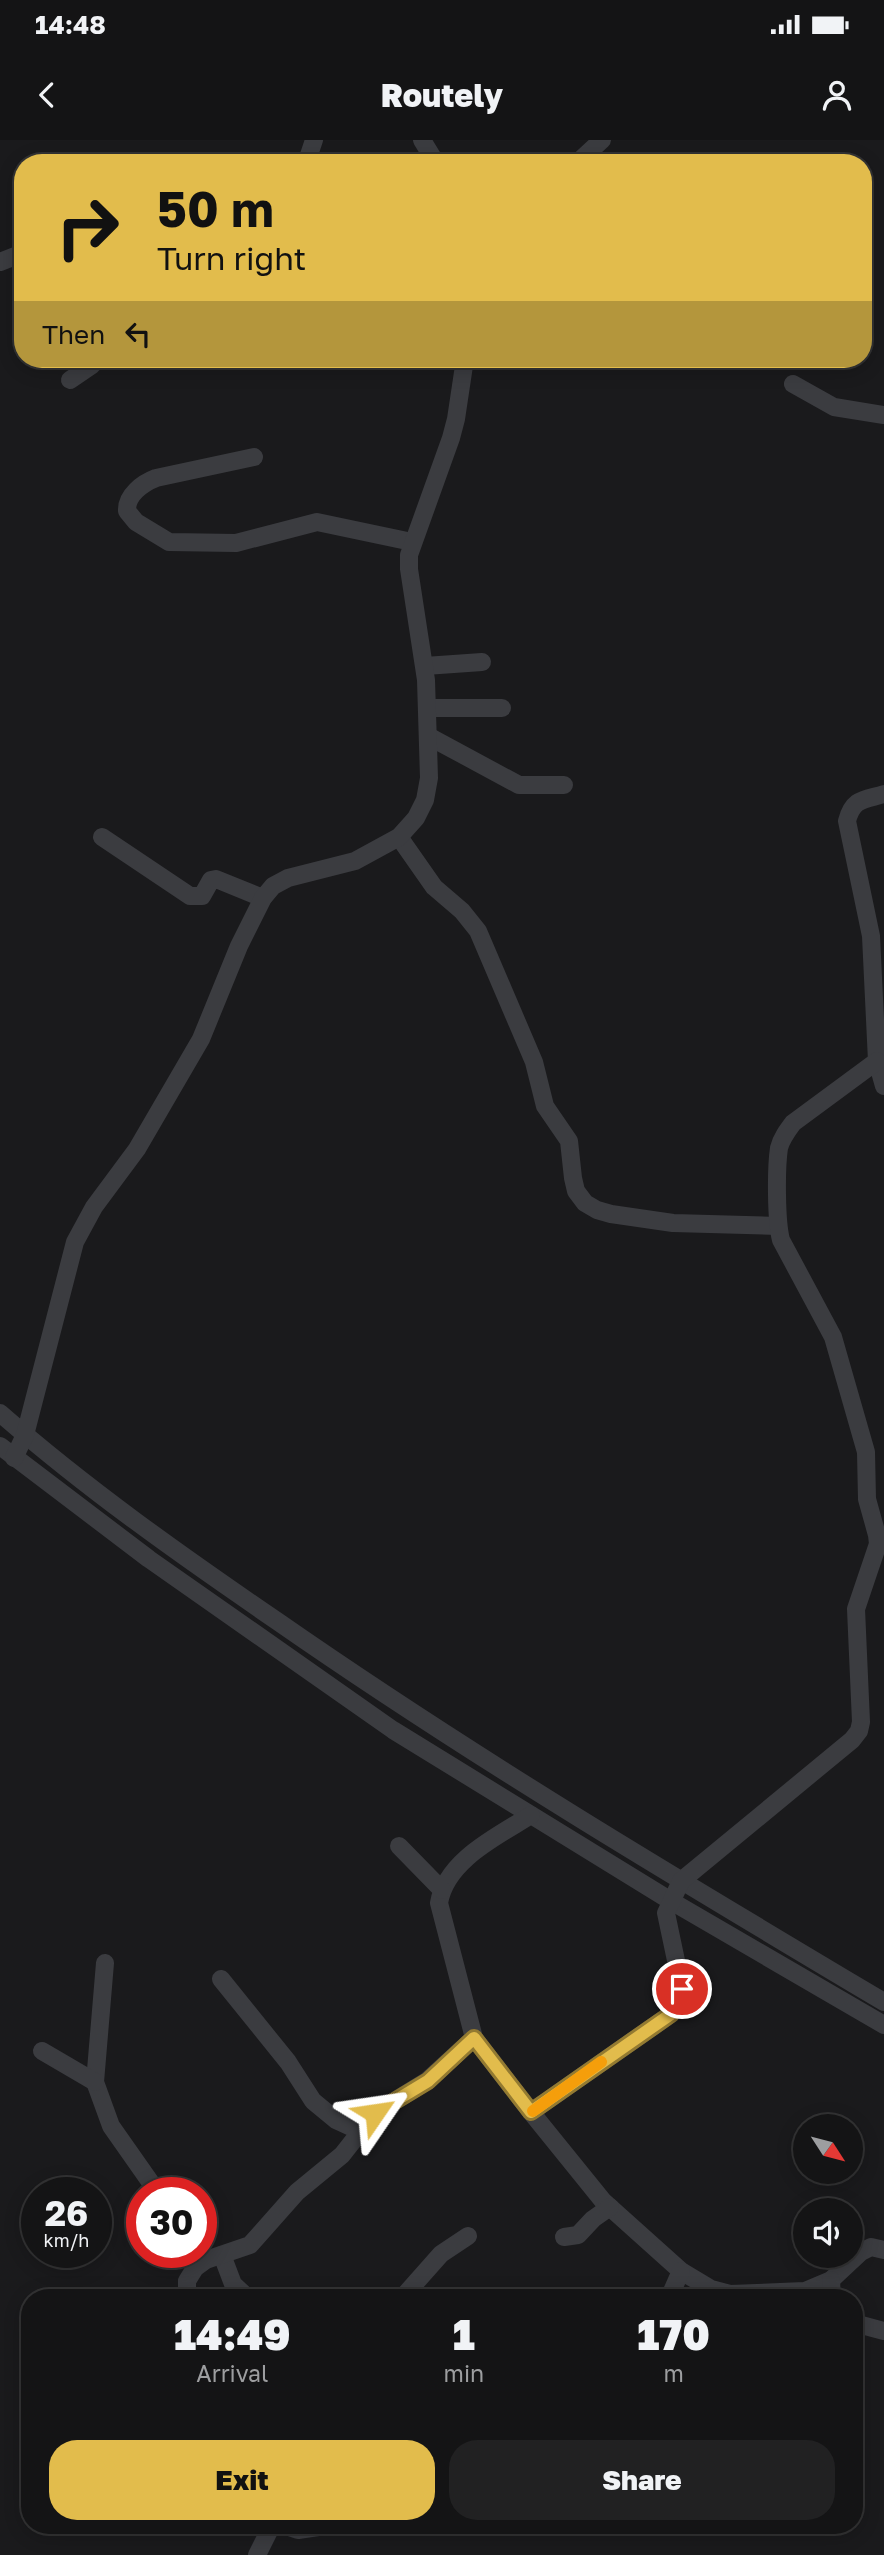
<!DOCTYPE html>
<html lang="en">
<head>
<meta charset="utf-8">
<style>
	:root { --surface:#141415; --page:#212122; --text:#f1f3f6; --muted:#9d9ea0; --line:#333334; --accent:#e2bc4c }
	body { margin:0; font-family:"Golos Text",sans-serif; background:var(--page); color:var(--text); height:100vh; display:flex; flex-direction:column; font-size:26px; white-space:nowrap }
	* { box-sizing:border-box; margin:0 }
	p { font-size:23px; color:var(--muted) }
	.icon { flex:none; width:38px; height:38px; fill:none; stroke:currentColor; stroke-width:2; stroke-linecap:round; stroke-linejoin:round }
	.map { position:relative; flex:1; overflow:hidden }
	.drawer { position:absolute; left:21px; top:2149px; width:842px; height:245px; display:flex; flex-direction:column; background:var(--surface); border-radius:28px; box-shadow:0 4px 18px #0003,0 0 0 2px var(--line) }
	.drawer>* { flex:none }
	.hud { position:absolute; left:14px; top:14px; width:858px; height:214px; border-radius:28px; box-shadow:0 4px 18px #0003,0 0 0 2px var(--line); background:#e2bc4c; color:#111; overflow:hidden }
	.needle { width:46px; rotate:126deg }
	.tools { position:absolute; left:793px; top:1974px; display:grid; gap:14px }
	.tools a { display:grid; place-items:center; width:70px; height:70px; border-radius:50%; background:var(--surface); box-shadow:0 4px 18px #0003,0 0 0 2px var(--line); font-size:35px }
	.speed { position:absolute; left:21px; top:2037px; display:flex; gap:14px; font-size:35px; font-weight:700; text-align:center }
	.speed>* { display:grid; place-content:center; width:91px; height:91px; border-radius:50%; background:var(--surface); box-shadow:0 4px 18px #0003,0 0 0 2px var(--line); line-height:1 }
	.speed small { font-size:18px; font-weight:400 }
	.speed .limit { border:10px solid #d22; background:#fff; color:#111 }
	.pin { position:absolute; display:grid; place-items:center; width:60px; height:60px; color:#fff; margin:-30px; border:4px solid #fff; border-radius:50%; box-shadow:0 2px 7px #0007 }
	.me { position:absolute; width:77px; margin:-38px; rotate:58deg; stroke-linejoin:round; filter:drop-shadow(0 0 5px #0008) }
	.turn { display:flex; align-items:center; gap:24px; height:147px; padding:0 28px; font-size:32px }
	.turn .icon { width:91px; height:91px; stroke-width:2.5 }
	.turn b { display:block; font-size:49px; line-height:60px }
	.then { display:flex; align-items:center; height:66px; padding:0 28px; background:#0003; gap:14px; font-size:26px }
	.eta { display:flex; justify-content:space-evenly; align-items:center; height:119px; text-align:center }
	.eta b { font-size:42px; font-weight:800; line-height:49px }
	.primary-button { display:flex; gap:14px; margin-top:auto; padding:14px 28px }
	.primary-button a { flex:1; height:80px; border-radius:28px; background:var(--accent); color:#111; font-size:28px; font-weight:800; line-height:80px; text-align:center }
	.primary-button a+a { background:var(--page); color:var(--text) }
	.status { display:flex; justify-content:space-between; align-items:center; height:49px; padding:0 35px; background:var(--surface); direction:ltr }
	.status svg { height:19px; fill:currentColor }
	header { display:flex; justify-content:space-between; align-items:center; height:91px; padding:0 28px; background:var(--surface); font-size:32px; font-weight:800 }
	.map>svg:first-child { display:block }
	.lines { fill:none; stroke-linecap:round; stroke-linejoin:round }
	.minor { stroke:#3b3c40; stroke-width:18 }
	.route-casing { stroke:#937a31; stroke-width:18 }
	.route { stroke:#e2bc4c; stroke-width:12 }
	.slow { stroke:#f59e0b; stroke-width:12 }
</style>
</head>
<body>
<div class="status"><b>14:48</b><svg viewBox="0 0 49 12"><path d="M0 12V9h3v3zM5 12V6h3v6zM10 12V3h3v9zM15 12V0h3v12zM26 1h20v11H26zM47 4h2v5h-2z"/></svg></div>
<header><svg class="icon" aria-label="back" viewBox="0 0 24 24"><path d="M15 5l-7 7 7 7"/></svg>Routely<svg class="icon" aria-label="person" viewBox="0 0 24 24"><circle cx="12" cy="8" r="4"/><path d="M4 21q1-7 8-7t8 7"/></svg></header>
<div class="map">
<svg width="884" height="2415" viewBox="0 0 884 2415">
	<rect width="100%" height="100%" fill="#1a1a1c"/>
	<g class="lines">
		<!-- minor -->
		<g class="minor">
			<path d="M422,0L436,23"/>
			<path d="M309,15L314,0"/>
			<path d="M577,23L602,0"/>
			<path d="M0,122L23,113"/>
			<path d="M70,240L92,225L93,219"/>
			<path d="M793,244L834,267L884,275"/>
			<path d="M254,317L156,338C143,343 126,355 127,371L136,382L169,402L236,403L317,382L412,402"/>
			<path d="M425,526L482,522"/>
			<path d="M427,568H502"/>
			<path d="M428,596L519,645H564"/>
			<path d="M884,654C864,660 853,658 847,681L871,796L877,921L884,946"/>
			<path d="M102,697L190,756H202L211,740L216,739L263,758"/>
			<path d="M399,697L434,747L462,771L478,791L534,922L545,966L569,1001L573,1038L576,1051L585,1063L597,1070L611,1074L673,1083L778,1086"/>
			<path d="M0,1273C87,1349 182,1416 277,1481C474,1618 679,1740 884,1862"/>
			<path d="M0,1306L149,1419L393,1590L671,1761L884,1885"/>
			<path d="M14,1318L25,1295L75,1102L94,1067L137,1009L201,899L239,806L263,758L273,746L288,738L355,721L399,697L416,678L425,660L429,638L426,540L409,429V415L451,298L456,279L465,219"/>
			<path d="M531,1675C498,1696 446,1720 439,1763L474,1898L531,1972L603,2061L681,2131L711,2149L730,2154L805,2151L831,2140L861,2112L871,2107L884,2110"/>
			<path d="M399,1706L442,1750"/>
			<path d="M105,1823L95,1942L111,1986L158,2053"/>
			<path d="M221,1839L288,1922L313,1961L336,1980L360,1991"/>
			<path d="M42,1911L95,1942"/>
			<path d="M531,1972L671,1874L682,1849L666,1773L681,1741L852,1600L859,1591L861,1582L856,1469L878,1404L877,1395L867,1359L866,1312L833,1197L781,1100C776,1081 776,1028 779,1008C781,999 787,991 793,983L877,921"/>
			<path d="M564,2097L578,2095L593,2079L610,2067"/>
			<path d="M222,2115L233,2144L248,2158"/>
			<path d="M831,2140L832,2158"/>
			<path d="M187,2158V2141L195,2128L206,2120L250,2105L297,2052L342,2015L375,1973L427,1941L474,1898"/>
			<path d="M402,2158L441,2114L468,2096"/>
			<path d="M669,2158L681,2131"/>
			<path d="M854,2183L884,2191"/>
			<path d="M283,2385L298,2390L332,2385"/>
			<path d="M257,2415L272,2385"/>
		</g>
	</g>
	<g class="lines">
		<defs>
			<path id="route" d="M375,1973L428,1941L474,1898L531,1972L671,1874L682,1849"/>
		</defs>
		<!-- route casing -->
		<use href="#route" class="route-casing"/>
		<!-- route -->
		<use href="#route" class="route"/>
		<!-- slow -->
		<path class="slow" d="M533,1971L601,1922"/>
	</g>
</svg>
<div class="tools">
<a><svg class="needle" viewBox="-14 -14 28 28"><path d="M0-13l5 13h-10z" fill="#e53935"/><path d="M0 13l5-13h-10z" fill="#9d9ea0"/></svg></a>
<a><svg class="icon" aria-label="sound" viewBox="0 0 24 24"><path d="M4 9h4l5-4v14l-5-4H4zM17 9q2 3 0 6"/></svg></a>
</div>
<div class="speed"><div>26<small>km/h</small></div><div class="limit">30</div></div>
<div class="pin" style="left:682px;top:1849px;background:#d93025"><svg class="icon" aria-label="arrive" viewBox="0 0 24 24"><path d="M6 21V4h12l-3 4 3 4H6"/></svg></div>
<svg class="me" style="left:375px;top:1973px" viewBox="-20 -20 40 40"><path d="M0-17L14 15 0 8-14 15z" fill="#e2bc4c" stroke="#fff" stroke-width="4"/></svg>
<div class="hud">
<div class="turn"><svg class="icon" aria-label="right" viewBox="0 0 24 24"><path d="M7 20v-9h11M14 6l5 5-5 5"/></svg><div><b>50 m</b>Turn right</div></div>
<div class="then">Then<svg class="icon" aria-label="left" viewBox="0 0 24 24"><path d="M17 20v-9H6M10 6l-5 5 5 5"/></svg></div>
</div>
<section class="drawer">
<div class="eta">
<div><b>14:49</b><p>Arrival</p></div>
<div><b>1</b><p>min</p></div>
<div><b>170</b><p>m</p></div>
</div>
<div class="primary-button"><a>Exit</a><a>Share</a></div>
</section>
</div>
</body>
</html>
